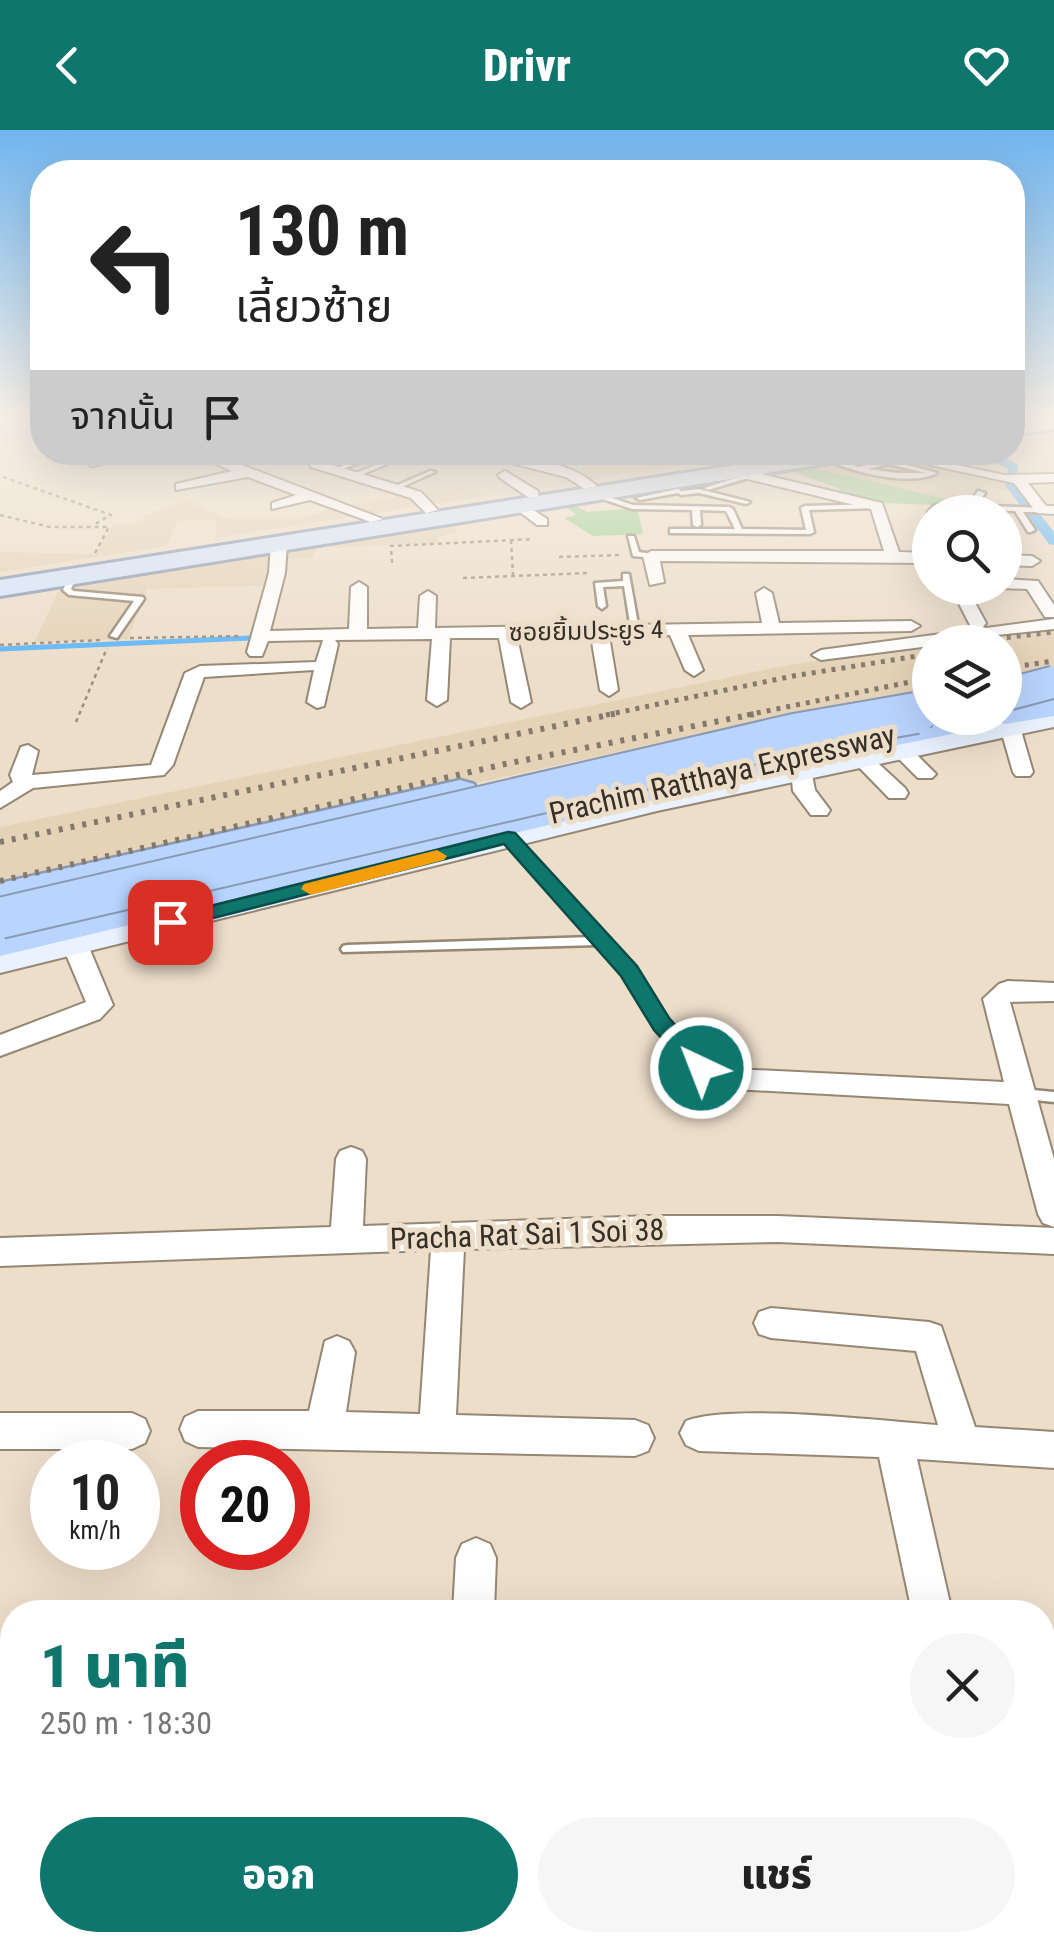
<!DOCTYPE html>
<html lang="th">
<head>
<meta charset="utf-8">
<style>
	:root { --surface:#fff; --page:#f6f6f6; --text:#222; --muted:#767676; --accent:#0f766e }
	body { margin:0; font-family:"Roboto Condensed","Noto Sans Thai",sans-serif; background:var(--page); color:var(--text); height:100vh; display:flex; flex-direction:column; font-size:38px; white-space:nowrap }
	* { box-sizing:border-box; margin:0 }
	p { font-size:32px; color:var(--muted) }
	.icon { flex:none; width:55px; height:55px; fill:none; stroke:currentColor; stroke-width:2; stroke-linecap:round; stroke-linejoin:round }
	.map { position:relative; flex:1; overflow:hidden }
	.panel { position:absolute; left:0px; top:1470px; width:1055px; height:352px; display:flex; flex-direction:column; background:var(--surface); border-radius:40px 40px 0 0; box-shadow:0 10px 40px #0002 }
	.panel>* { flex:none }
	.top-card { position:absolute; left:30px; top:30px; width:995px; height:305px; border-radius:40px; box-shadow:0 10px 40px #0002; background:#fff; color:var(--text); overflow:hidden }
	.fabs { position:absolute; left:912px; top:365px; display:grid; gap:20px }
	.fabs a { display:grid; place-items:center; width:110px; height:110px; border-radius:50%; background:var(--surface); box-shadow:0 10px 40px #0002; font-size:50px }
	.speed { position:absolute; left:30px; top:1310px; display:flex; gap:20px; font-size:50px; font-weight:700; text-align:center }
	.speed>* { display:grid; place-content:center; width:130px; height:130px; border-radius:50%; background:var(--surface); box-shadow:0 10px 40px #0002; line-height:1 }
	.speed small { font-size:25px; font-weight:400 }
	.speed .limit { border:15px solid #d22; background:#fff; color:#111 }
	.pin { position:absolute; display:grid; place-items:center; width:85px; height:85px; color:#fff; margin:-42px; border-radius:20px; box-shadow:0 5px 15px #0006 }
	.me { position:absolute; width:110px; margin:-55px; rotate:317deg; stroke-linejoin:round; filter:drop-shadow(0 0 8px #0008) }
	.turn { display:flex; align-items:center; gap:35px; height:210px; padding:0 40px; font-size:45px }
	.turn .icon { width:130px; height:130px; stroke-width:2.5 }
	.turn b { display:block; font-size:70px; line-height:85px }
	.then { display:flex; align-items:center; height:95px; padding:0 40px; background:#0003; gap:20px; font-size:38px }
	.round { display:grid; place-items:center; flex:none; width:105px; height:105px; border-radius:52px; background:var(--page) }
	.headline { display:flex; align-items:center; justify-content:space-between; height:170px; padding:0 40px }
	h1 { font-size:60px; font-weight:800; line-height:75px; color:var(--accent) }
	.primary-button { display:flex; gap:20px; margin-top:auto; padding:20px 40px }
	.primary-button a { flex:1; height:115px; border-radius:60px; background:var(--accent); color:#fff; font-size:40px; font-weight:800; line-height:115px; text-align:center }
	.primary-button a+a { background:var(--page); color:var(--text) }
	header { display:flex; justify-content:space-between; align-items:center; height:130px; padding:0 40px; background:var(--accent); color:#fff; font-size:45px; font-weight:800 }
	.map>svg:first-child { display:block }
	.built { fill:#e5d3b8 }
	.green { fill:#9dd091 }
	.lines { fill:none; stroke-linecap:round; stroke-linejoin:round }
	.stream { stroke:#5eb6f9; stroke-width:5 }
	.canal { fill:#5eb6f9; fill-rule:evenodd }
	.lane-casing { stroke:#948774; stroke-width:5 }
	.street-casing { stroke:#948774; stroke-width:4 }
	.secondary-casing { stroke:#948774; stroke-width:4 }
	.primary-casing { stroke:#8b9ab3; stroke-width:6 }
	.highway-casing { stroke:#8b9ab3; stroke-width:5 }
	.path { stroke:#998e7f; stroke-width:2.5; stroke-dasharray:4 4; stroke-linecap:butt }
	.lane { fill:#fff; fill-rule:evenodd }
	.street { fill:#fff; fill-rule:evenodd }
	.secondary { fill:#eaf2ff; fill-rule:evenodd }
	.primary { fill:#d5e5fe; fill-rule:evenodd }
	.highway { fill:#b9d4fe; fill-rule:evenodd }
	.rail-far1 { stroke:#83796c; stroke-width:5; stroke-dasharray:4 6; stroke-linecap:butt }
	.rail { stroke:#83796c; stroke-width:6; stroke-dasharray:4 8; stroke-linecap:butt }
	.highway-bridge-far1-casing { stroke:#8b9ab3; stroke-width:35; stroke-linecap:butt }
	.highway-bridge-casing { stroke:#8b9ab3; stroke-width:44; stroke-linecap:butt }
	.highway-bridge-far1 { stroke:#b9d4fe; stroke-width:31 }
	.highway-bridge { stroke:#b9d4fe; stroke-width:40 }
	.route { fill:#0f766e; stroke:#0a4d48; stroke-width:2.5 }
	.slow { fill:#f59e0b }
	.labels { text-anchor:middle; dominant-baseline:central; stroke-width:10; stroke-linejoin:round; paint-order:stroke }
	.far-street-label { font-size:25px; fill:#352f27; stroke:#eddeca }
	.street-label { font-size:30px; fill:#352f27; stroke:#eddeca }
</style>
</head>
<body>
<header><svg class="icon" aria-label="back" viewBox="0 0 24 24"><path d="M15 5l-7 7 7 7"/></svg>Drivr<svg class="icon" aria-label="heart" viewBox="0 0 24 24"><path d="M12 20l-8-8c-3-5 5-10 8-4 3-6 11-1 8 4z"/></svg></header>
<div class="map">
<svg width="1054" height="1822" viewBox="0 0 1054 1822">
	<rect width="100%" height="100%" fill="#eddeca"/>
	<!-- built -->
	<g class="built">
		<path d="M744,322L752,324L554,355L587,336L567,330L580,323Z"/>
		<path d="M885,323H954L917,327L1015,346L1021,362L984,357L964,373L810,337Z"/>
		<path d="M464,357L493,365L215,408L216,390L178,391L166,416L0,442V422L95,424L113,395L143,393L144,386L185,370L228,389H302L336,377Z"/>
		<path d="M455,393L456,403L437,407L438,413L317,418L311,428L283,429L279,455L147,459L128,509L34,512L61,456Z"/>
		<path d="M1054,497V544L1005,550V512H930V562L758,591L435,662L0,767V697L779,537L911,514Z"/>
	</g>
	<!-- green -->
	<g class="green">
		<path d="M810,337L964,373L969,376L880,373L832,363L840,359L786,339Z"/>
		<path d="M572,374L587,382L637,378L643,404L593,406L564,388L577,385L563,375Z"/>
	</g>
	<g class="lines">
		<!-- stream -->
		<path class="stream" d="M0,519L250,508"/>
		<!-- canal -->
		<path class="canal" d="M990,324H998L1018,335L1017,355L1054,402V415L1049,414L1005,355L1008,339L990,330Z"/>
		<defs>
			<g id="lane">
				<path d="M42,298V302L40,303L42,306L41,310L33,302Z"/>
				<path d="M128,322H140L92,336L89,334Z"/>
				<path d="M369,325L394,331L353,348L351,345L383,332L370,329L337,341L332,340Z"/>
				<path d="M826,326L859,337L888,330L937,343C909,357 852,342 824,329ZM888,334L926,343H898L868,339Z"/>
				<path d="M430,341L435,342L397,359L391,358Z"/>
				<path d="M749,344L751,347L708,360L704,358Z"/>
				<path d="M678,359L681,361L699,359L750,372L746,374L699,363L681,365L678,363L640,370L636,368Z"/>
				<path d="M978,361L985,363L979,372L990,373V376L1042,378L1046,380L1042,382H1023L1035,400L1031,402H1028L1015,381L937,379L935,382H928L935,375L980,376L970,373Z"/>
				<path d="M594,362L633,375L729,377L733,379L742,399L806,400L801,378L805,376L876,374L880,376L876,378L809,380L814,402L810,404L673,403H670V399H735L726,381L700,380L701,395L697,397L693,395L692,380L632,379L594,366Z"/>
				<path d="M628,406H634L639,422L654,424V428L633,426Z"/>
				<path d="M70,444L77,446L71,459L74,461L143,467L144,469L117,508L110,506L134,471L69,465L63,460Z"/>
				<path d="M623,444H629L639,500L635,503L631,500L624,456L603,457L606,476L602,479L598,476L595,453L623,451Z"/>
				<path d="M508,704L512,705C550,747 591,788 627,832C666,878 677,924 739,945L741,949L739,953C691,958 656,891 633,858C623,843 611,829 599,815L343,822L341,819L343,816L347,815L592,807L504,709V705Z"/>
				<path d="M1022,959L1054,962V972L1017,968L1015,964L1017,960Z"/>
				<path d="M55,1810H79L77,1822H53Z"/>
			</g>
			<g id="street">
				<path d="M1016,284H1033L1035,287L1029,291Z"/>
				<path d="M188,322H208L383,389L371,392L310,370L272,379V373L296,365L248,347L176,360V354L232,341Z"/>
				<path d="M468,322C507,322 568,329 597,356L585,359L566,347Z"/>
				<path d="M870,322H897L1004,345L1054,344V352L1028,353L1046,376H1054V384L1037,383L1014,353Z"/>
				<path d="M988,322H1001L1002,323L995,327Z"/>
				<path d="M316,330L421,362L438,380L426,383L411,368L311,337L309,334Z"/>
				<path d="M736,338L882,373L899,422L930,423V433L660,431L664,452L650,455L643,426L651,421H884L871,379L731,345V339Z"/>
				<path d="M505,341L538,361V367H528L500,348L498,345Z"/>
				<path d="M521,372L547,389V395H537L516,379L514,376Z"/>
				<path d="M279,409L287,414L285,443L270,501L349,499L351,457L359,452L367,457V499L418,498L420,466L428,461L436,466L435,498L762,493L756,463L764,458L772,463L779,493L911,491L920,496L911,501L688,505L703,540L694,546L685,540L670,505L609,506L618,560L609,566L600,560L591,506L517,507L531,572L521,578L511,572L499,508H450L447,570L437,576L427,570L432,509L335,510L338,514L324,576L317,578L307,572L314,540L204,547L173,635L164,645L33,658L0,678V661L13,652L10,645L21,617L28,615L38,621L32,645L151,635L185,543L200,536L316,532L323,510L268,511L262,526H250L247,522L269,443L271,414Z"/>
				<path d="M1005,425L1032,426L1040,431L1032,436L1005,435Z"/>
				<path d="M1005,449L1038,451L1054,475V487H1045L1027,459L999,458H1005Z"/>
				<path d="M951,458H967L986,493L983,497H971Z"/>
				<path d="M1054,489V499L930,512V516L821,530L812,525L821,520Z"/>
				<path d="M1010,591L1020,597L1033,642L1030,646H1016L1013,642L1000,597Z"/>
				<path d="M899,612L906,614L936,644L932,648H918L892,622V614Z"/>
				<path d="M860,621L867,623L905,658L908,663L905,668H889L853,631L850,627Z"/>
				<path d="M801,634L811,640L815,660L830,680L827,685H811L793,661L791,640Z"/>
				<path d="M75,807L88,815L113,875L100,889L0,926V905L86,872L62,815Z"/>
				<path d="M1008,851L1054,853V871L1010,872L1054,1029V1097L1043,1093L1038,1084L1009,974L734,959L724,956L720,949L724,942L734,939L1004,952L983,869L999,854Z"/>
				<path d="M351,1017L362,1021L366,1029L363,1096L652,1086H778L1054,1098V1124L778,1112L464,1119L456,1285L635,1290L648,1295L654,1308L648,1321L635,1326L198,1317L185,1311L180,1299L185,1287L198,1281H309L325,1211L337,1206L349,1211L355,1222L346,1282L420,1284L431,1120L0,1136V1108L331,1097L336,1029L340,1021Z"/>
				<path d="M771,1178L929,1192L941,1196L975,1297L1054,1302V1338L917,1329L952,1482H912L879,1327L699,1321L686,1315L680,1303L686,1291C731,1273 882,1291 938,1295L916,1221L771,1208L759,1204L754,1193L759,1182Z"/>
				<path d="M0,1283H132L145,1289L150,1301L145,1313L132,1319H0Z"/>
				<path d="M476,1408L490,1414L496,1428L494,1482H453L456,1428L462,1414Z"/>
				<rect x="434" y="1810" width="50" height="12"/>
				<path d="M984,1810H1034L1037,1822H987Z"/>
			</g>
			<path id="secondary" d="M1054,581V597L657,681L0,843V821L789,633Z"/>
			<g id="primary">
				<path d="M1054,287V299L1012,305V293Z"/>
				<path d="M819,322H871L861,328L0,466V450Z"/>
			</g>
			<g id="highway">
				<path d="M1054,564V586L1005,594L993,591L977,599L808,633L0,826V796L808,611L930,587L1005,588V572Z"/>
				<path d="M460,650L474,654L479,662L474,670L0,779V753Z"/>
			</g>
		</defs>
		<!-- lane casing -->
		<use href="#lane" class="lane-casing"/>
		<!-- street casing -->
		<use href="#street" class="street-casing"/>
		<!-- secondary casing -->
		<use href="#secondary" class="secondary-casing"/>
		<!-- primary casing -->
		<use href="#primary" class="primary-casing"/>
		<!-- highway casing -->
		<use href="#highway" class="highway-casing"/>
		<!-- path -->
		<g class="path">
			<path d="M646,322L683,330"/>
			<path d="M3,347L111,385L95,394"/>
			<path d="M0,385L50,397H109L95,423"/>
			<path d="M511,410L513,445"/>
			<path d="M559,427L619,425"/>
			<path d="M392,433L391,416L534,409"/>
			<path d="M463,448L589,443"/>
			<path d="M130,508L241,506"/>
			<path d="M0,515L101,510"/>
			<path d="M76,592L107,518"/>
		</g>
		<!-- lane -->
		<use href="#lane" class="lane"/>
		<!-- street -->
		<use href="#street" class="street"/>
		<!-- secondary -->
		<use href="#secondary" class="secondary"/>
		<!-- primary -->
		<use href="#primary" class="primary"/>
		<!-- highway -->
		<use href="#highway" class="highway"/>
		<!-- rail-far1 -->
		<g class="rail-far1">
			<path d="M967,512L1054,502"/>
			<path d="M1005,538L1054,531"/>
			<path d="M606,585L793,546L930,524"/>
			<path d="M747,585L930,548"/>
		</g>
		<!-- rail -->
		<g class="rail">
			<path d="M0,712L618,583"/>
			<path d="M0,751L505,634L759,583"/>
		</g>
		<defs>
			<g id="highway-bridge-far1">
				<path d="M1005,565L1054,552"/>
				<path d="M902,585L930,580"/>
			</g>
			<path id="highway-bridge" d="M0,788L795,604L916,583"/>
		</defs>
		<!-- highway-bridge-far1 casing -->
		<use href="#highway-bridge-far1" class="highway-bridge-far1-casing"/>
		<!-- highway-bridge casing -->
		<use href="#highway-bridge" class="highway-bridge-casing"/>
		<!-- highway-bridge-far1 -->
		<use href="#highway-bridge-far1" class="highway-bridge-far1"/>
		<!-- highway-bridge -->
		<use href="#highway-bridge" class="highway-bridge"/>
	</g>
	<!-- sky -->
	<linearGradient id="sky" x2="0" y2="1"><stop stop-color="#71b5ef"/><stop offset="0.53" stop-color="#f7f0e7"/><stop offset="1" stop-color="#f7f0e7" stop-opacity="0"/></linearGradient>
	<rect width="1054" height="539" fill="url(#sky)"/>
	<!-- route -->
	<path class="route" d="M508,702L515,703L637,836L669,888L709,932L713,938L709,943H693L654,900L621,846L504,714L170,799L159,792L170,786Z"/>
	<!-- slow -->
	<path class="slow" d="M437,720L447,726L444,730L311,765L301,759L304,754Z"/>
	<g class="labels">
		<!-- far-street labels -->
		<g class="far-street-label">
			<text transform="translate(586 501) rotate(-1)">ซอยยิ้มประยูร 4</text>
		</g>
		<!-- street labels -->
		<g class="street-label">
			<text transform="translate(722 644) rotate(-13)">Prachim Ratthaya Expressway</text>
			<text transform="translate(527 1104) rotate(-2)">Pracha Rat Sai 1 Soi 38</text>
		</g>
	</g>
</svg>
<div class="fabs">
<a><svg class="icon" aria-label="search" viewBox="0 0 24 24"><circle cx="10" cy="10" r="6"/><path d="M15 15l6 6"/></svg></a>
<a><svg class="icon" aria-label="layers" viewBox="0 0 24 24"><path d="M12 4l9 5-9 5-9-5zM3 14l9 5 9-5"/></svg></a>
</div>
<div class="speed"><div>10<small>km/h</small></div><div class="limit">20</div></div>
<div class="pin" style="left:170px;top:792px;background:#d93025"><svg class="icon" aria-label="arrive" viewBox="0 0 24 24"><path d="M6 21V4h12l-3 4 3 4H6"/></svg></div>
<svg class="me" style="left:701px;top:938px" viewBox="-20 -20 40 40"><circle r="17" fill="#0f766e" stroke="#fff" stroke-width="3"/><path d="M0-11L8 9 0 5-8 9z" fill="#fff"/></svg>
<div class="top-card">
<div class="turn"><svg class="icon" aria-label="left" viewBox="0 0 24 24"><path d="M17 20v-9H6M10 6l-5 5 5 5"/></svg><div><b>130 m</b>เลี้ยวซ้าย</div></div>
<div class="then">จากนั้น<svg class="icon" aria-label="arrive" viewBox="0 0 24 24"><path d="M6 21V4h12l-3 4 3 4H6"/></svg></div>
</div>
<section class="panel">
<div class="headline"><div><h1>1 นาที</h1><p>250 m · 18:30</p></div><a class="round"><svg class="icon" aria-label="close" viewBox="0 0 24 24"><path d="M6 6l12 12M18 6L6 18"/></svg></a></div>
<div class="primary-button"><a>ออก</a><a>แชร์</a></div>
</section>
</div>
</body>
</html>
